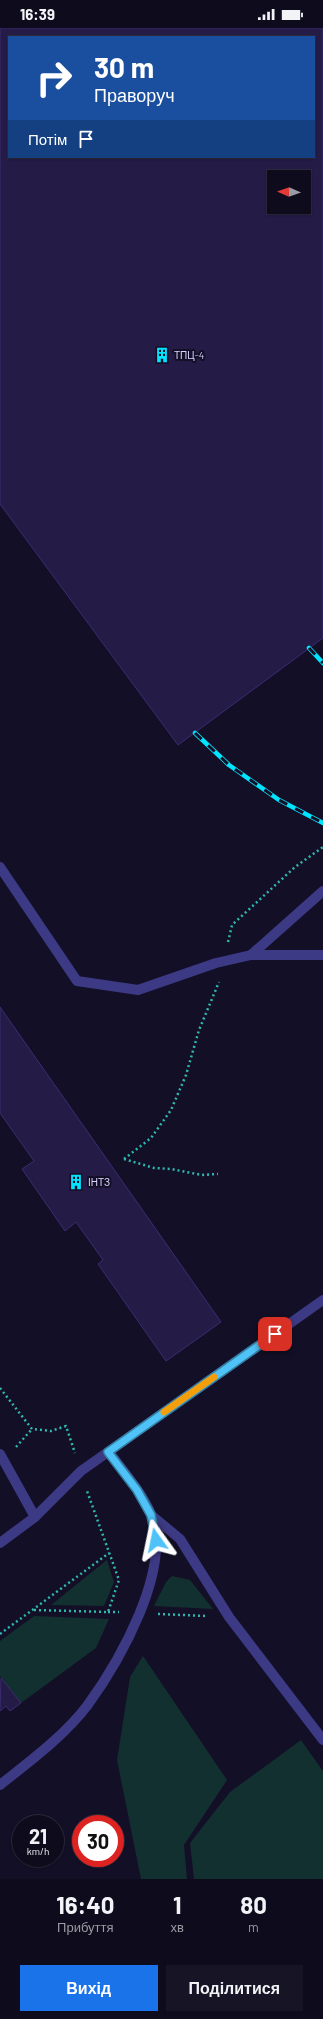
<!DOCTYPE html>
<html lang="uk">
<head>
<meta charset="utf-8">
<style>
	:root { --surface:#0e0b1c; --page:#171425; --text:#f1f3f6; --muted:#9b9ba3; --line:#2e2b3b; --accent:#1a73e8 }
	body { margin:0; font-family:Barlow,sans-serif; background:var(--page); color:var(--text); height:100vh; display:flex; flex-direction:column; font-size:15px; white-space:nowrap }
	* { box-sizing:border-box; margin:0 }
	p { font-size:13px; color:var(--muted) }
	.icon { flex:none; width:22px; height:22px; fill:none; stroke:currentColor; stroke-width:2; stroke-linecap:round; stroke-linejoin:round }
	.map { position:relative; height:1851px; overflow:hidden }
	.panel { display:flex; flex-direction:column; background:var(--surface); flex:1 }
	.panel>* { flex:none }
	.hud { position:absolute; left:8px; top:8px; width:307px; height:122px; border-radius:0px; box-shadow:0 1px 3px #0004,0 0 0 1px var(--line); background:#1a4fa0; color:#fff; overflow:hidden }
	.needle { width:26px; rotate:272deg }
	.controls { position:absolute; left:267px; top:142px; display:grid; gap:8px }
	.controls a { display:grid; place-items:center; width:44px; height:44px; border-radius:0px; background:var(--surface); box-shadow:0 1px 3px #0004,0 0 0 1px var(--line); font-size:20px }
	.speed { position:absolute; left:12px; top:1787px; display:flex; gap:8px; font-size:20px; font-weight:700; text-align:center }
	.speed>* { display:grid; place-content:center; width:52px; height:52px; border-radius:50%; background:var(--surface); box-shadow:0 1px 3px #0004,0 0 0 1px var(--line); line-height:1 }
	.speed small { font-size:10px; font-weight:400 }
	.speed .limit { border:6px solid #d22; background:#fff; color:#111 }
	.pin { position:absolute; display:grid; place-items:center; width:34px; height:34px; color:#fff; margin:-17px; border-radius:8px; box-shadow:0 2px 6px #0006 }
	.me { position:absolute; width:44px; margin:-22px; rotate:348deg; stroke-linejoin:round; filter:drop-shadow(0 0 3px #0008) }
	.turn { display:flex; align-items:center; gap:14px; height:84px; padding:0 20px; font-size:18px }
	.turn .icon { width:52px; height:52px; stroke-width:2.5 }
	.turn b { display:block; font-size:28px; line-height:34px }
	.then { display:flex; align-items:center; height:38px; padding:0 20px; background:#0003; gap:8px; font-size:15px }
	.eta { display:flex; justify-content:space-evenly; align-items:center; height:68px; text-align:center }
	.eta b { font-size:24px; font-weight:700; line-height:28px }
	.primary-button { display:flex; gap:8px; margin-top:auto; padding:8px 20px }
	.primary-button a { flex:1; height:46px; border-radius:0px; background:var(--accent); color:#fff; font-size:16px; font-weight:700; line-height:46px; text-align:center }
	.primary-button a+a { background:var(--page); color:var(--text) }
	.status { display:flex; justify-content:space-between; align-items:center; height:28px; padding:0 20px; background:var(--surface); direction:ltr }
	.status svg { height:11px; fill:currentColor }
	.map>svg:first-child { display:block }
	.green { fill:#12302f }
	.building { fill:#241b47; stroke:#3b2d73; fill-rule:evenodd }
	.lines { fill:none; stroke-linecap:round; stroke-linejoin:round }
	.path { stroke:#2fb8b0; stroke-width:2.5; stroke-dasharray:2 3; stroke-linecap:butt }
	.minor { stroke:#3d3a85; stroke-width:10 }
	.rail-casing { stroke:#00e5ff; stroke-width:4.5 }
	.rail { stroke:#130f26; stroke-width:3; stroke-dasharray:9; stroke-linecap:butt }
	.route-casing { stroke:#337fa1; stroke-width:10 }
	.route { stroke:#4fc3f7; stroke-width:7 }
	.slow { stroke:#f59e0b; stroke-width:7 }
	.labels { text-anchor:middle; dominant-baseline:central; stroke-width:4; stroke-linejoin:round; paint-order:stroke }
	.poi-label { font-size:10px; fill:#d9d4ff; stroke:#130f26; text-anchor:start }
</style>
</head>
<body>
<div class="status"><b>16:39</b><svg viewBox="0 0 49 12"><path d="M0 12V9h3v3zM5 12V6h3v6zM10 12V3h3v9zM15 12V0h3v12zM26 1h20v11H26zM47 4h2v5h-2z"/></svg></div>
<div class="map">
<svg width="323" height="1851" viewBox="0 0 323 1851">
	<rect width="100%" height="100%" fill="#130f26"/>
	<!-- green -->
	<g class="green">
		<path d="M107,1532L114,1554L104,1578L51,1577Z"/>
		<path d="M172,1548L190,1552L213,1581L154,1578L166,1554Z"/>
		<path d="M34,1588L109,1591L96,1620L21,1675L0,1648V1613Z"/>
		<path d="M143,1628L227,1752L184,1817L187,1851H141L117,1732L130,1649Z"/>
		<path d="M301,1712L323,1743V1851H194L190,1815L230,1764Z"/>
	</g>
	<!-- building -->
	<g class="building">
		<path d="M0,0H323V610L178,717L0,476ZM9,9H314V129H9ZM274,149H304V179H274Z"/>
		<path d="M0,979L221,1294L166,1333L98,1236L103,1232L76,1194L65,1203L22,1141L34,1133L0,1085Z"/>
		<path d="M1,1650L21,1675L10,1683L6,1678L0,1683Z"/>
	</g>
	<g class="lines">
		<!-- path -->
		<g class="path">
			<path d="M228,914L232,897L295,839L323,819"/>
			<path d="M124,1131L151,1110L171,1082L186,1047L199,1002L219,954"/>
			<path d="M124,1131L154,1140L171,1141L202,1147L218,1146"/>
			<path d="M0,1360L32,1401L51,1403L66,1398L75,1425"/>
			<path d="M16,1419L32,1401"/>
			<path d="M34,1582L108,1584L119,1552L87,1463"/>
			<path d="M108,1584H119"/>
			<path d="M158,1586L207,1588"/>
			<path d="M0,1606L109,1525"/>
		</g>
		<!-- minor -->
		<g class="minor">
			<path d="M0,839L77,953L138,962L216,935L251,927H323"/>
			<path d="M251,927L323,863"/>
			<path d="M0,1426L35,1489"/>
			<path d="M151,1487L180,1511L229,1589L323,1712"/>
			<path d="M0,1515L35,1489L81,1443L323,1272"/>
			<path d="M0,1757C30,1733 63,1709 87,1678C119,1634 173,1541 151,1486C141,1463 123,1443 109,1424"/>
		</g>
		<defs>
			<g id="rail">
				<path d="M309,620L323,635"/>
				<path d="M195,705L229,737L279,772L323,795"/>
			</g>
		</defs>
		<!-- rail casing -->
		<use href="#rail" class="rail-casing"/>
		<!-- rail -->
		<use href="#rail" class="rail"/>
	</g>
	<g class="lines">
		<defs>
			<path id="route" d="M156,1512L151,1487L137,1462L108,1424L275,1306"/>
		</defs>
		<!-- route casing -->
		<use href="#route" class="route-casing"/>
		<!-- route -->
		<use href="#route" class="route"/>
		<!-- slow -->
		<path class="slow" d="M164,1384L214,1349"/>
	</g>
	<!-- icons -->
	<defs>
		<symbol id="building-bare" viewBox="-9 -9 18 18"><path d="M-4-6H4V6H1V3H-1V6H-4ZM-2.5-4.3h1.7v1.8h-1.7ZM.8-4.3h1.7v1.8H.8ZM-2.5-1h1.7V.8h-1.7ZM.8-1h1.7V.8H.8Z" fill="#00e5ff" stroke="#130f26" stroke-width="2.5" paint-order="stroke"/></symbol>
	</defs>
	<g fill-rule="evenodd">
		<use href="#building-bare" x="151" y="316" width="22" height="22"/>
		<use href="#building-bare" x="65" y="1143" width="22" height="22"/>
	</g>
	<g class="labels">
		<!-- poi labels -->
		<g class="poi-label">
			<text x="174" y="327">ТПЦ-4</text>
			<text x="88" y="1154">ІНТЗ</text>
		</g>
	</g>
</svg>
<div class="controls">
<a><svg class="needle" viewBox="-14 -14 28 28"><path d="M0-13l5 13h-10z" fill="#e53935"/><path d="M0 13l5-13h-10z" fill="#9b9ba3"/></svg></a>
</div>
<div class="speed"><div>21<small>km/h</small></div><div class="limit">30</div></div>
<div class="pin" style="left:275px;top:1306px;background:#d93025"><svg class="icon" aria-label="arrive" viewBox="0 0 24 24"><path d="M6 21V4h12l-3 4 3 4H6"/></svg></div>
<svg class="me" style="left:156px;top:1512px" viewBox="-20 -20 40 40"><path d="M0-17L14 15 0 8-14 15z" fill="#4fc3f7" stroke="#fff" stroke-width="4"/></svg>
<div class="hud">
<div class="turn"><svg class="icon" aria-label="right" viewBox="0 0 24 24"><path d="M7 20v-9h11M14 6l5 5-5 5"/></svg><div><b>30 m</b>Праворуч</div></div>
<div class="then">Потім<svg class="icon" aria-label="arrive" viewBox="0 0 24 24"><path d="M6 21V4h12l-3 4 3 4H6"/></svg></div>
</div>
</div>
<section class="panel">
<div class="eta">
<div><b>16:40</b><p>Прибуття</p></div>
<div><b>1</b><p>хв</p></div>
<div><b>80</b><p>m</p></div>
</div>
<div class="primary-button"><a>Вихід</a><a>Поділитися</a></div>
</section>
</body>
</html>
